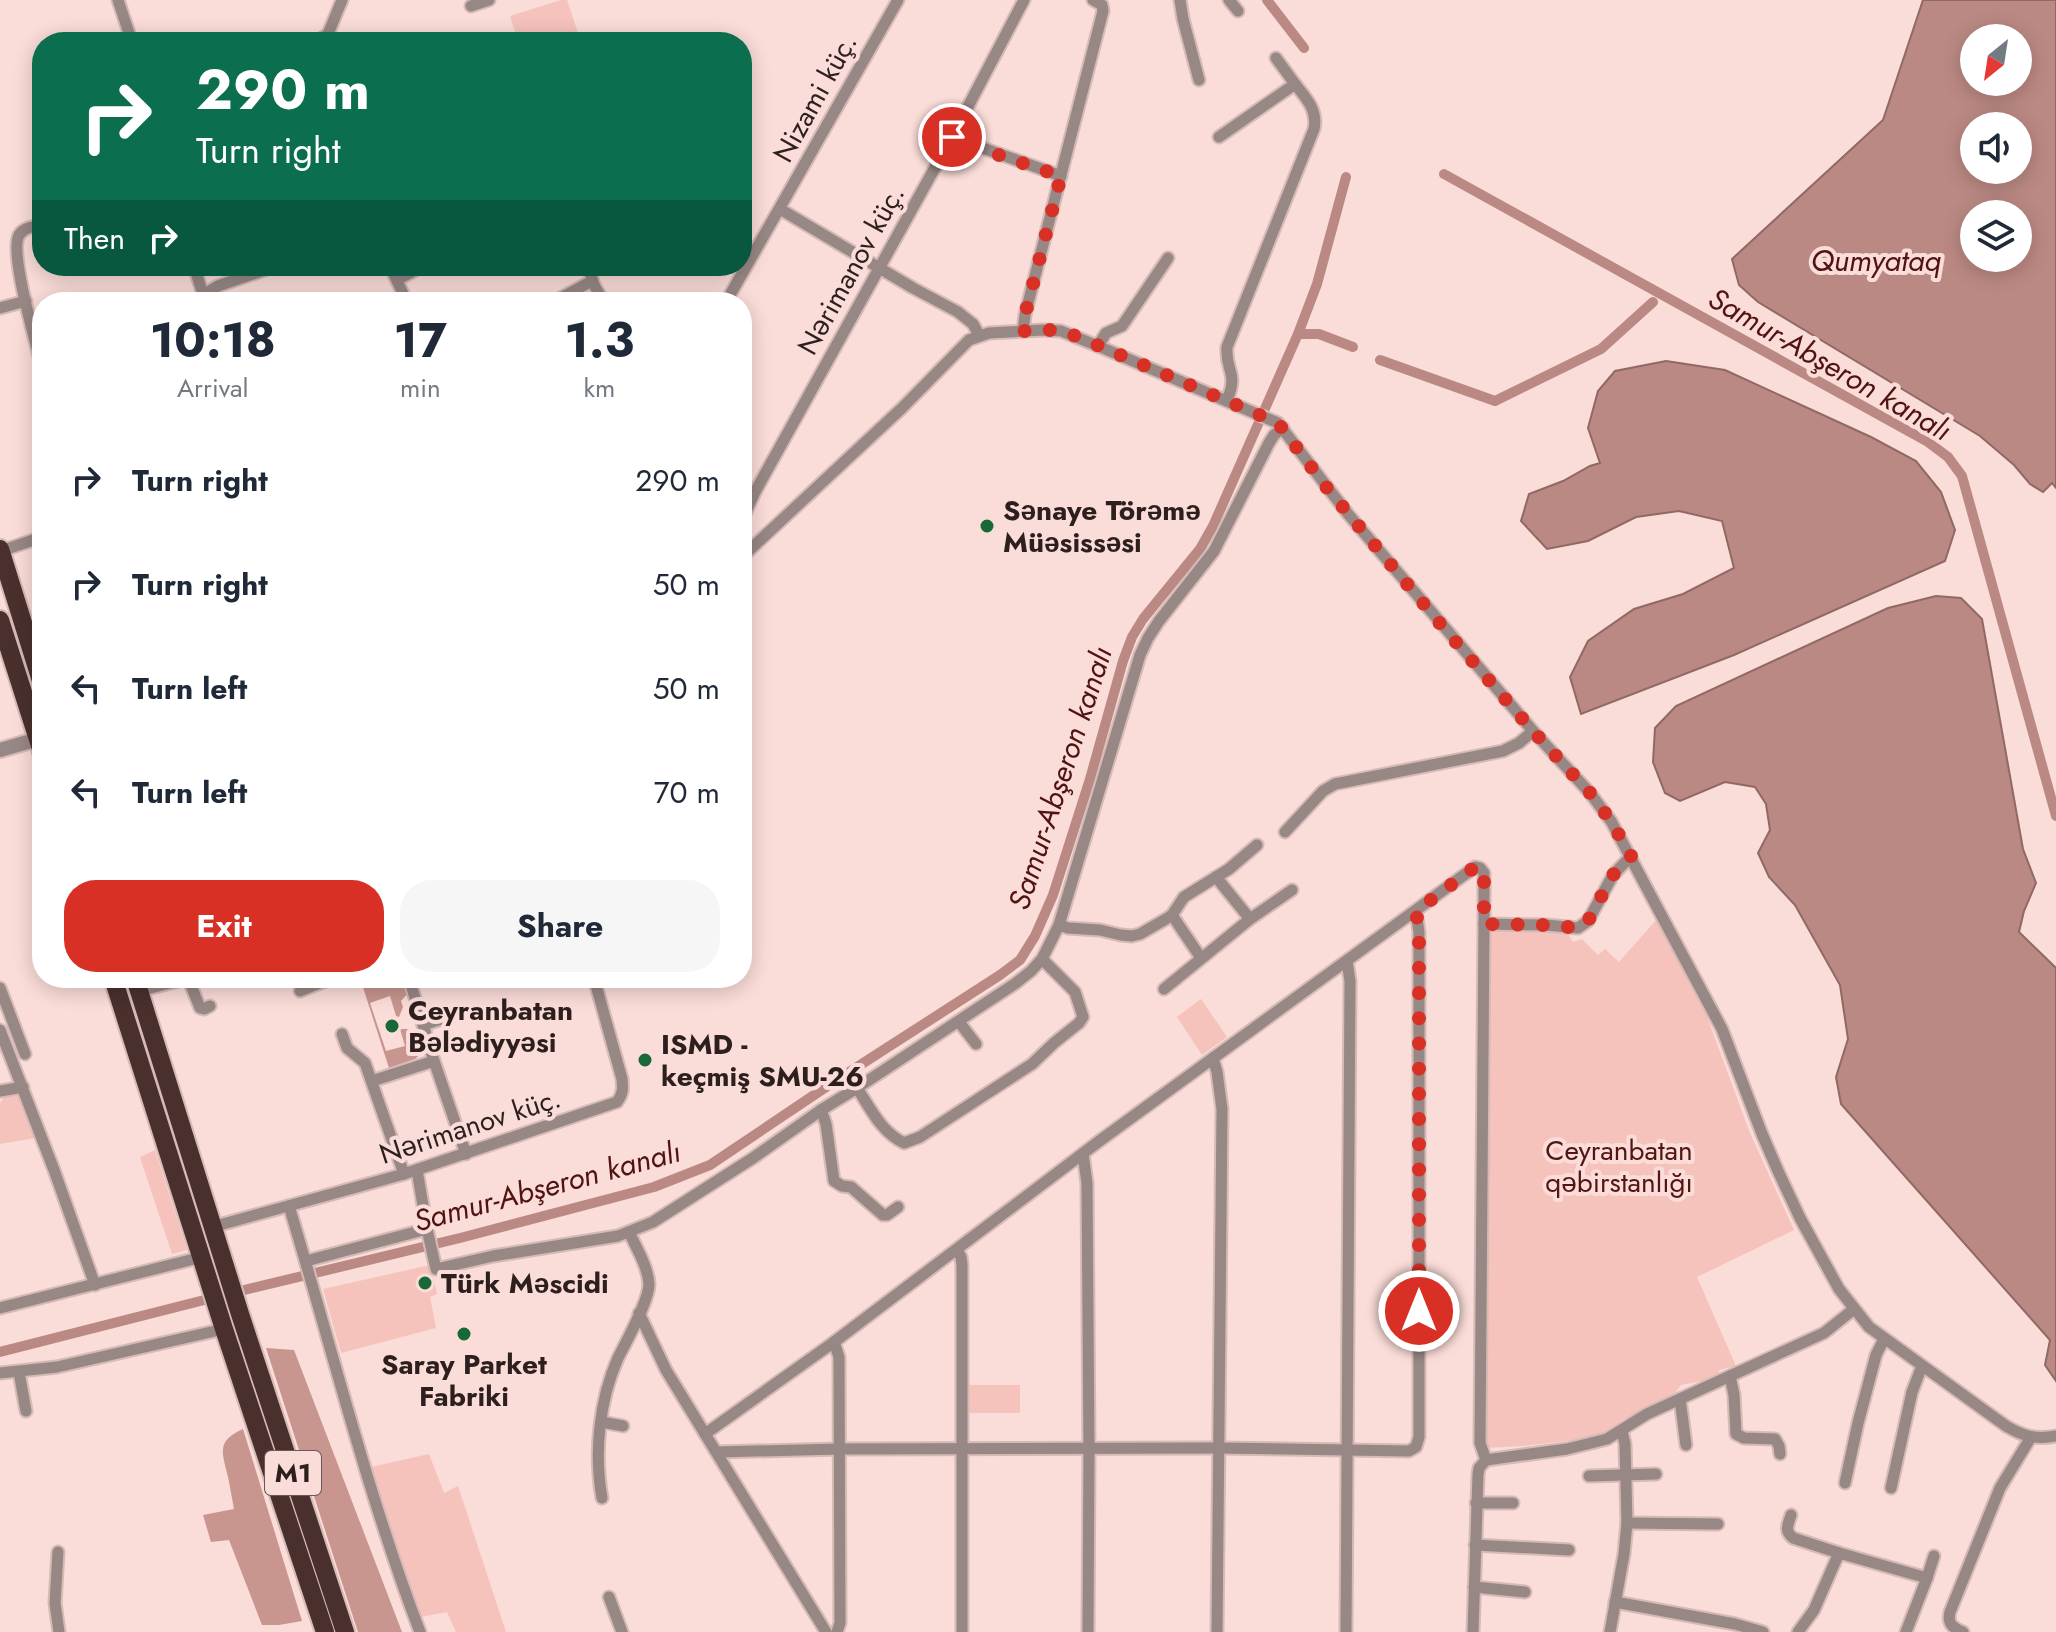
<!DOCTYPE html>
<html lang="en">
<head>
<meta charset="utf-8">
<style>
	:root { --surface:#fff; --page:#f6f6f7; --text:#1f2937; --muted:#747a83; --accent:#d93025 }
	body { margin:0; font-family:Jost,sans-serif; background:var(--page); color:var(--text); height:100vh; display:flex; flex-direction:column; font-size:30px; white-space:nowrap }
	* { box-sizing:border-box; margin:0 }
	p { font-size:26px; color:var(--muted) }
	.icon { flex:none; width:44px; height:44px; fill:none; stroke:currentColor; stroke-width:2; stroke-linecap:round; stroke-linejoin:round }
	.map { position:relative; flex:1; overflow:hidden }
	.side { position:absolute; left:32px; top:292px; width:720px; height:696px; display:flex; flex-direction:column; background:var(--surface); border-radius:32px; box-shadow:0 4px 20px #0003 }
	.side>* { flex:none }
	.hud { position:absolute; left:32px; top:32px; width:720px; height:244px; border-radius:32px; box-shadow:0 4px 20px #0003; background:#0b6e4f; color:#fff; overflow:hidden }
	.needle { width:52px; rotate:210deg }
	.controls { position:absolute; left:1960px; top:24px; display:grid; gap:16px }
	.controls a { display:grid; place-items:center; width:72px; height:72px; border-radius:50%; background:var(--surface); box-shadow:0 4px 20px #0003; font-size:40px }
	.pin { position:absolute; display:grid; place-items:center; width:68px; height:68px; color:#fff; margin:-34px; border:4px solid #fff; border-radius:50%; box-shadow:0 2px 8px #0007 }
	.me { position:absolute; width:88px; margin:-44px; rotate:0deg; stroke-linejoin:round; filter:drop-shadow(0 0 6px #0008) }
	.turn { display:flex; align-items:center; gap:28px; height:168px; padding:0 32px; font-size:36px }
	.turn .icon { width:104px; height:104px; stroke-width:2.5 }
	.turn b { display:block; font-size:56px; line-height:68px }
	.then { display:flex; align-items:center; height:76px; padding:0 32px; background:#0003; gap:16px; font-size:30px }
	.eta { display:flex; justify-content:space-evenly; align-items:center; height:136px; text-align:center }
	.eta b { font-size:48px; font-weight:700; line-height:56px }
	.cta { display:flex; gap:16px; margin-top:auto; padding:16px 32px }
	.cta a { flex:1; height:92px; border-radius:32px; background:var(--accent); color:#fff; font-size:32px; font-weight:700; line-height:92px; text-align:center }
	.cta a+a { background:var(--page); color:var(--text) }
	ul { padding:0; list-style:none }
	li { display:flex; align-items:center; gap:24px; height:104px; padding:0 32px }
	li div { flex:1 }
	li b { display:block; font-size:30px }
	li em { font-style:normal }
	.map>svg:first-child { display:block }
	.green { fill:#f6c2bc }
	.forest { fill:#c8958f }
	.water { fill:#bb8983; stroke:#906964; stroke-width:2; fill-rule:evenodd }
	.lines { fill:none; stroke-linecap:round; stroke-linejoin:round }
	.canal { stroke:#bb8983; stroke-width:10 }
	.minor-casing { stroke:#d5bab6; stroke-width:15 }
	.tertiary-casing { stroke:#d5bab6; stroke-width:18 }
	.trunk-casing { stroke:#d5bab6; stroke-width:22 }
	.minor { stroke:#978785; stroke-width:11 }
	.tertiary { stroke:#978785; stroke-width:14 }
	.trunk { stroke:#4a302d; stroke-width:18 }
	.route { stroke:#d93025; stroke-width:14; stroke-dasharray:0 25.2 }
	.poi-dot { fill:#186838; stroke:#fadcd8; stroke-width:3 }
	.labels { text-anchor:middle; dominant-baseline:central; stroke-width:8; stroke-linejoin:round; paint-order:stroke }
	.shield { fill:#fadcd8; stroke:#6a5855; stroke-width:2 }
	.shield-label { font-size:26px; font-weight:bold; fill:#2c1f1d }
	.street-label { font-size:28px; fill:#2c1f1d; stroke:#fadcd8 }
	.poi-label { font-size:28px; font-weight:bold; fill:#2c1f1d; stroke:#fadcd8; text-anchor:start }
	.park-label { font-size:28px; fill:#531513; stroke:#fadcd8 }
	.water-label { font-size:30px; font-style:italic; fill:#511311; stroke:#fadcd8 }
</style>
</head>
<body>
<div class="map">
<svg width="2056" height="1632" viewBox="0 0 2056 1632">
	<rect width="100%" height="100%" fill="#fadcd8"/>
	<!-- green -->
	<g class="green">
		<path d="M561,0H567L581,42H518L510,16Z"/>
		<path d="M1657,919L1706,1014L1750,1133L1794,1230L1697,1277L1736,1366L1719,1370L1718,1378L1681,1385L1671,1398L1621,1421L1618,1428L1591,1438L1524,1446L1484,1448L1487,931L1520,928L1566,931L1573,942L1582,939L1598,955L1605,949L1619,962Z"/>
		<path d="M1201,999L1227,1037L1202,1055L1177,1017Z"/>
		<path d="M5,1096H17L20,1099L35,1138L0,1144V1103Z"/>
		<path d="M155,1150L187,1250L172,1254L140,1157Z"/>
		<path d="M430,1265L437,1294L430,1297L436,1328L341,1353L323,1289Z"/>
		<rect x="965" y="1385" width="55" height="28"/>
		<path d="M429,1454L444,1493L458,1486L506,1632H456L447,1612L420,1617L371,1467Z"/>
	</g>
	<!-- forest -->
	<g class="forest">
		<path d="M360,978H405L409,992L401,1001L403,1007L399,1017L396,1016L390,996L370,1003L386,1051L405,1046L400,1029H409L418,1041L422,1053L415,1059L389,1068Z"/>
		<path d="M266,1348L294,1350L402,1632H358Z"/>
		<path d="M243,1429L302,1621L279,1625H262L229,1540L211,1542L203,1515L234,1509C232,1498 230,1487 228,1477C222,1452 216,1441 243,1429Z"/>
	</g>
	<!-- water -->
	<g class="water">
		<path d="M1923,0H2056V488L2052,483L2043,492L2030,484L2014,465L1980,436L1758,302L1739,285L1732,259L1883,120ZM1974,38H2018V82H1974ZM1974,126H2018V170H1974ZM1974,214H2018V258H1974Z"/>
		<path d="M1666,361L1725,370L1871,437L1916,461L1941,492L1955,530L1945,561L1734,655L1581,714L1570,677L1588,641L1634,609L1683,594L1734,568L1722,521L1679,511L1636,517L1588,541L1547,549L1521,521L1529,494L1563,481L1590,466L1600,463L1588,428L1598,391L1615,371Z"/>
		<path d="M1936,596L1961,598L1982,619L2023,849L2036,883L2024,911L2019,932L2056,968V1381L2045,1365L2050,1340L1841,1104L1836,1077L1848,1039L1840,985L1795,905L1769,877L1758,853L1770,830L1766,804L1755,787L1725,782L1680,801L1665,793L1653,762L1655,728L1676,706L1888,608Z"/>
	</g>
	<g class="lines">
		<!-- canal -->
		<g class="canal">
			<path d="M1267,0L1304,48"/>
			<path d="M1444,174L1928,442L1948,457L1962,476L2056,816"/>
			<path d="M1298,334H1319L1353,347"/>
			<path d="M1380,360L1495,401L1601,349L1653,302"/>
			<path d="M232,1293L460,1238L654,1187L710,1165L826,1087L1000,975L1020,960L1035,936L1053,895L1090,779L1123,661L1132,637L1143,619L1200,549L1213,526L1298,334L1317,284L1346,177"/>
			<path d="M0,1352L216,1297"/>
		</g>
		<defs>
			<g id="minor">
				<path d="M118,0L132,42"/>
				<path d="M1180,0L1183,19L1199,80"/>
				<path d="M1229,0L1238,11"/>
				<path d="M471,6L489,0"/>
				<path d="M316,42L328,34L342,0"/>
				<path d="M1276,58L1295,84"/>
				<path d="M952,137L1061,176"/>
				<path d="M1219,137L1295,84C1306,98 1318,110 1314,129L1227,347C1225,372 1239,372 1227,400"/>
				<path d="M780,209L913,288L958,312L973,324L979,335"/>
				<path d="M42,226C34,226 24,227 19,235C9,253 36,343 42,367"/>
				<path d="M194,266L205,301"/>
				<path d="M390,266L407,302"/>
				<path d="M588,266L594,285L604,302"/>
				<path d="M397,280L423,266"/>
				<path d="M203,295L218,286L276,266"/>
				<path d="M553,302L592,281"/>
				<path d="M726,302L898,0"/>
				<path d="M0,308L26,301"/>
				<path d="M1023,331L1025,315L1103,11L1102,5L1093,0"/>
				<path d="M1098,346L1106,333L1122,326L1168,258"/>
				<path d="M742,520L755,492L952,137L1024,0"/>
				<path d="M1,551L42,537"/>
				<path d="M742,557L902,408L969,340L989,333L1043,330L1061,331L1098,346L1278,423L1348,514L1533,731L1590,793L1611,821L1722,1029L1762,1134L1778,1171L1800,1218L1839,1289L1869,1327L2006,1426C2023,1436 2036,1440 2056,1436"/>
				<path d="M1285,832L1323,791L1335,784L1503,751L1519,743L1533,731"/>
				<path d="M1216,877L1250,919"/>
				<path d="M1172,915L1201,958"/>
				<path d="M1059,925L1068,928L1100,930L1121,935L1132,936L1140,934L1166,919L1172,915L1184,897L1229,869L1257,845"/>
				<path d="M188,978L200,1008L204,1009L210,1006"/>
				<path d="M409,978L434,1061L466,1154"/>
				<path d="M0,988L25,1054"/>
				<path d="M1164,989L1250,919L1292,890"/>
				<path d="M139,991L190,978"/>
				<path d="M300,991L333,978"/>
				<path d="M959,1022L976,1044"/>
				<path d="M423,1025L442,1019"/>
				<path d="M0,1030L54,1170L95,1285"/>
				<path d="M342,1034L347,1048L365,1063L404,1174"/>
				<path d="M1213,1058L1217,1072L1222,1109L1217,1632"/>
				<path d="M372,1081L434,1061"/>
				<path d="M857,1088C871,1109 881,1132 904,1143L920,1137L1032,1064L1054,1043L1079,1023L1083,1017L1075,992L1042,959"/>
				<path d="M0,1091L23,1087"/>
				<path d="M821,1110L826,1124L834,1181L842,1186L851,1187L883,1215H887L898,1207"/>
				<path d="M1083,1154L1087,1183L1089,1449L1088,1632"/>
				<path d="M417,1170L427,1229L436,1269L493,1256L618,1236L653,1222L753,1158L821,1110L857,1088L1016,983L1031,971L1042,959L1059,925L1140,655L1148,638L1159,621L1214,551L1269,443L1274,435L1283,428"/>
				<path d="M289,1206C332,1348 367,1493 420,1632"/>
				<path d="M212,1227L404,1174L617,1102C623,1094 623,1089 622,1079L594,978"/>
				<path d="M957,1250L961,1257L962,1265V1632"/>
				<path d="M306,1261L427,1229"/>
				<path d="M0,1308L202,1257"/>
				<path d="M639,1313L666,1370L826,1632"/>
				<path d="M834,1342L839,1357L840,1623L837,1632"/>
				<path d="M19,1372L26,1411"/>
				<path d="M0,1373L57,1367L224,1329"/>
				<path d="M1730,1376L1734,1395L1736,1434L1744,1438L1775,1439L1779,1446L1780,1454"/>
				<path d="M1680,1399L1686,1445"/>
				<path d="M602,1422L623,1426"/>
				<path d="M705,1434L834,1342L1098,1142L1475,867L1480,868L1484,873V924"/>
				<path d="M717,1452L839,1449L1218,1448L1409,1451L1416,1447L1419,1437V932L1416,911"/>
				<path d="M1486,1460L1480,1443L1484,924L1546,925L1578,928L1588,921L1613,875L1631,856"/>
				<path d="M1589,1476L1656,1474"/>
				<path d="M1845,1483L1858,1423L1876,1355L1884,1339"/>
				<path d="M1891,1488L1912,1392L1922,1366"/>
				<path d="M602,1498C594,1453 599,1401 618,1358C626,1342 649,1301 649,1284C648,1267 636,1247 629,1232"/>
				<path d="M1476,1503H1513"/>
				<path d="M1791,1515C1788,1525 1784,1531 1793,1538L1839,1553"/>
				<path d="M1627,1523L1718,1524"/>
				<path d="M1475,1545L1569,1550"/>
				<path d="M58,1552L55,1603L59,1632"/>
				<path d="M1927,1578L1934,1556"/>
				<path d="M1474,1587L1525,1592"/>
				<path d="M609,1597L622,1632"/>
				<path d="M1615,1602L1735,1624L1763,1632"/>
				<path d="M1346,1632L1350,981L1347,961"/>
				<path d="M1473,1632L1478,1475L1479,1468L1486,1460L1567,1449L1607,1439L1647,1414L1824,1333L1854,1309"/>
				<path d="M1610,1632L1624,1554L1627,1523L1625,1444L1622,1431"/>
				<path d="M1798,1632L1814,1610L1839,1553L1927,1578L1906,1632"/>
				<path d="M1963,1632C1953,1628 1947,1624 1950,1612L2000,1488L2031,1437"/>
			</g>
			<path id="tertiary" d="M0,750L38,739"/>
			<g id="trunk">
				<path d="M0,549L42,684"/>
				<path d="M0,620L42,752"/>
				<path d="M113,978L224,1329L325,1632"/>
				<path d="M135,978L240,1314L345,1632"/>
			</g>
		</defs>
		<!-- minor casing -->
		<use href="#minor" class="minor-casing"/>
		<!-- tertiary casing -->
		<use href="#tertiary" class="tertiary-casing"/>
		<!-- trunk casing -->
		<use href="#trunk" class="trunk-casing"/>
		<!-- minor -->
		<use href="#minor" class="minor"/>
		<!-- tertiary -->
		<use href="#tertiary" class="tertiary"/>
		<!-- trunk -->
		<use href="#trunk" class="trunk"/>
	</g>
	<g class="lines">
		<!-- route -->
		<path class="route" d="M952,137L972,146L1061,176L1025,315L1023,331L1052,330L1076,336L1278,423L1327,488L1448,633L1533,731L1590,793L1611,821L1631,856L1613,875L1588,921L1578,928L1546,925L1484,924V873L1480,868L1475,867L1416,911L1419,932V1311"/>
	</g>
	<!-- markers -->
	<g class="poi-dot">
		<circle cx="987" cy="526" r="8"/>
		<circle cx="392" cy="1026" r="8"/>
		<circle cx="645" cy="1060" r="8"/>
		<circle cx="425" cy="1283" r="8"/>
		<circle cx="464" cy="1334" r="8"/>
	</g>
	<g class="labels">
		<!-- shield labels -->
		<rect class="shield" x="265" y="1451" width="56" height="44" rx="6"/>
		<g class="shield-label">
			<text x="293" y="1473">M1</text>
		</g>
		<!-- street labels -->
		<g class="street-label">
			<text transform="translate(815 98) rotate(-61)">Nizami küç.</text>
			<text transform="translate(851 270) rotate(-61)">Nərimanov küç.</text>
			<text transform="translate(470 1126) rotate(-18)">Nərimanov küç.</text>
		</g>
		<!-- poi labels -->
		<g class="poi-label">
			<text x="1003" y="510">Sənaye Törəmə<tspan x="1003" dy="32">Müəsissəsi</tspan></text>
			<text x="408" y="1010">Ceyranbatan<tspan x="408" dy="32">Bələdiyyəsi</tspan></text>
			<text x="661" y="1044">ISMD -<tspan x="661" dy="32">keçmiş SMU-26</tspan></text>
			<text x="441" y="1283">Türk Məscidi</text>
			<text x="464" y="1364" text-anchor="middle">Saray Parket<tspan x="464" dy="32">Fabriki</tspan></text>
		</g>
		<!-- park labels -->
		<g class="park-label">
			<text x="1619" y="1150">Ceyranbatan<tspan x="1619" dy="32">qəbirstanlığı</tspan></text>
		</g>
		<!-- water labels -->
		<g class="water-label">
			<text x="1876" y="260">Qumyataq</text>
			<text transform="translate(1830 364) rotate(30)">Samur-Abşeron kanalı</text>
			<text transform="translate(1060 778) rotate(-72)">Samur-Abşeron kanalı</text>
			<text transform="translate(547 1186) rotate(-15)">Samur-Abşeron kanalı</text>
		</g>
	</g>
</svg>
<div class="controls">
<a><svg class="needle" viewBox="-14 -14 28 28"><path d="M0-13l5 13h-10z" fill="#e53935"/><path d="M0 13l5-13h-10z" fill="#747a83"/></svg></a>
<a><svg class="icon" aria-label="sound" viewBox="0 0 24 24"><path d="M4 9h4l5-4v14l-5-4H4zM17 9q2 3 0 6"/></svg></a>
<a><svg class="icon" aria-label="layers" viewBox="0 0 24 24"><path d="M12 4l9 5-9 5-9-5zM3 14l9 5 9-5"/></svg></a>
</div>
<div class="pin" style="left:952px;top:137px;background:#d93025"><svg class="icon" aria-label="arrive" viewBox="0 0 24 24"><path d="M6 21V4h12l-3 4 3 4H6"/></svg></div>
<svg class="me" style="left:1419px;top:1311px" viewBox="-20 -20 40 40"><circle r="17" fill="#d93025" stroke="#fff" stroke-width="3"/><path d="M0-11L8 9 0 5-8 9z" fill="#fff"/></svg>
<div class="hud">
<div class="turn"><svg class="icon" aria-label="right" viewBox="0 0 24 24"><path d="M7 20v-9h11M14 6l5 5-5 5"/></svg><div><b>290 m</b>Turn right</div></div>
<div class="then">Then<svg class="icon" aria-label="right" viewBox="0 0 24 24"><path d="M7 20v-9h11M14 6l5 5-5 5"/></svg></div>
</div>
<section class="side">
<div class="eta">
<div><b>10:18</b><p>Arrival</p></div>
<div><b>17</b><p>min</p></div>
<div><b>1.3</b><p>km</p></div>
</div>
<ul>
<li><svg class="icon" aria-label="right" viewBox="0 0 24 24"><path d="M7 20v-9h11M14 6l5 5-5 5"/></svg><div><b>Turn right</b></div><em>290 m</em></li>
<li><svg class="icon" aria-label="right" viewBox="0 0 24 24"><path d="M7 20v-9h11M14 6l5 5-5 5"/></svg><div><b>Turn right</b></div><em>50 m</em></li>
<li><svg class="icon" aria-label="left" viewBox="0 0 24 24"><path d="M17 20v-9H6M10 6l-5 5 5 5"/></svg><div><b>Turn left</b></div><em>50 m</em></li>
<li><svg class="icon" aria-label="left" viewBox="0 0 24 24"><path d="M17 20v-9H6M10 6l-5 5 5 5"/></svg><div><b>Turn left</b></div><em>70 m</em></li>
</ul>
<div class="cta"><a>Exit</a><a>Share</a></div>
</section>
</div>
</body>
</html>
